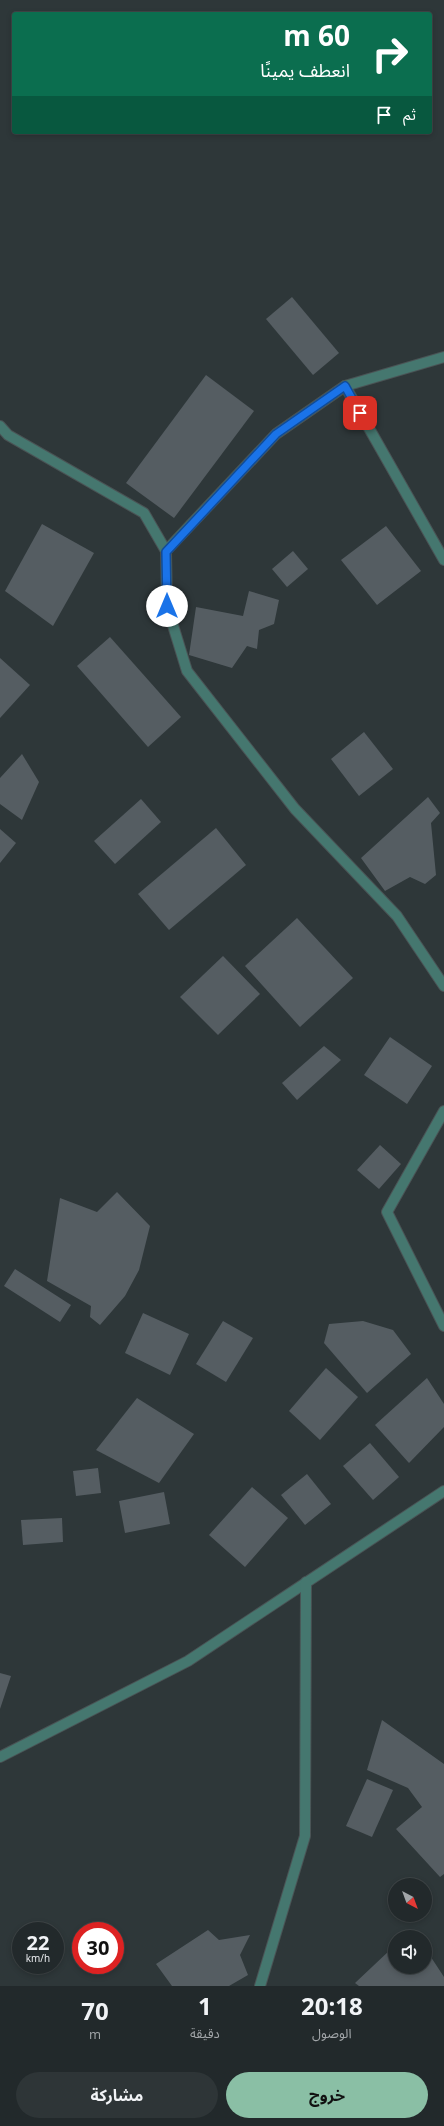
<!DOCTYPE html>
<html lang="ar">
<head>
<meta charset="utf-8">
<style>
	:root { --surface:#22292b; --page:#2e3537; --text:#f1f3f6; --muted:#a2a6a9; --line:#3f4547; --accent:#8abfa5 }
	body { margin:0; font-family:"Open Sans","Noto Sans Arabic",sans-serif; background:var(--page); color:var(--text); direction:rtl; height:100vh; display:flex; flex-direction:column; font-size:15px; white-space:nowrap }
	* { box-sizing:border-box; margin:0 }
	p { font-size:13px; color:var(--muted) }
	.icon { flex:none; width:22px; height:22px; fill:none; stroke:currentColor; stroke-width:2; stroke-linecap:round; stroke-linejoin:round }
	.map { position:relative; height:1986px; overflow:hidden; direction:ltr }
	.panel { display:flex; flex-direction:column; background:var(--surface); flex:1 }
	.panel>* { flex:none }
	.hud { position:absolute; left:12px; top:12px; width:420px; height:122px; border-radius:4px; box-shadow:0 2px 6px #0003,0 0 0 1px var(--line); direction:rtl; background:#0b6e4f; color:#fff; overflow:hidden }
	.needle { width:26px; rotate:139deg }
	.buttons { position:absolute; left:388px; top:1878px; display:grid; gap:8px }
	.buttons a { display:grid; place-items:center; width:44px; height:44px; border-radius:50%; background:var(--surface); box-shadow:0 2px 6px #0003,0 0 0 1px var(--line); font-size:20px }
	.speed { position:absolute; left:12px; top:1922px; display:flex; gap:8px; font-size:20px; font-weight:700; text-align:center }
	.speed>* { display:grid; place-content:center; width:52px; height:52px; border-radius:50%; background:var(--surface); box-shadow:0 2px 6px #0003,0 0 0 1px var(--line); line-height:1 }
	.speed small { font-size:10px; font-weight:400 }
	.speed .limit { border:6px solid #d22; background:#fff; color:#111 }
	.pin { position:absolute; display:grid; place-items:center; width:34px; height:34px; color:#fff; margin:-17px; border-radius:8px; box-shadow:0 2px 6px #0006 }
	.me { position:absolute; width:44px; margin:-22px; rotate:0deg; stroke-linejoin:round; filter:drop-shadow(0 0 3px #0008) }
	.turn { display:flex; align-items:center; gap:14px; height:84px; padding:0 16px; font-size:18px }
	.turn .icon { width:52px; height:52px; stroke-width:2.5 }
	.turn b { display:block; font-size:28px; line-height:34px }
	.then { display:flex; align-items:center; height:38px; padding:0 16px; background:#0003; gap:8px; font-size:15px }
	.eta { display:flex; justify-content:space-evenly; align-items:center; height:68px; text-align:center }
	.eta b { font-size:24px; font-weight:700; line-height:28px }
	.action { display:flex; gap:8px; margin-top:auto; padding:8px 16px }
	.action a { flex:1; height:46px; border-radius:24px; background:var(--accent); color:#111; font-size:16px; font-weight:700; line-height:46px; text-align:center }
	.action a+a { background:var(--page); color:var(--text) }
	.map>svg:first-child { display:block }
	.building { fill:#555d62 }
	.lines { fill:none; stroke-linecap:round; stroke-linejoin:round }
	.street-casing { stroke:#4a5355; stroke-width:12 }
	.street { stroke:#45776f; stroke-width:10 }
	.route-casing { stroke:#114b97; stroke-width:10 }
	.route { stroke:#1a73e8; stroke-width:7 }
</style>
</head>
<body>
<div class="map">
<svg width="444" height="1986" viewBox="0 0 444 1986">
	<rect width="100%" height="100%" fill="#2e3739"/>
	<!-- building -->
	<g class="building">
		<path d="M292,297L339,353L313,375L266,319Z"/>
		<path d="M206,375L254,411L174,518L126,483Z"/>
		<path d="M42,524L94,553L53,626L5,591Z"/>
		<path d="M386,526L421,571L377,605L341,560Z"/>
		<path d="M293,551L308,569L287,587L272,569Z"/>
		<path d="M249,591L279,600L274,624L259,630L257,649L247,646L232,668L189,655L196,607L243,616Z"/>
		<path d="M110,637L181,717L148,747L77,666Z"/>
		<path d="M0,658L30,685L0,718Z"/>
		<path d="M364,732L393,769L359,796L331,759Z"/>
		<path d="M22,754L39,782L22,820L0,804V778Z"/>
		<path d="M428,797L440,813L431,823L436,875L425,884L410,877L385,891L361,858Z"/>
		<path d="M141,799L161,822L115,864L94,841Z"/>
		<path d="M216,828L246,865L169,930L138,894Z"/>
		<path d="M0,829L16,843L0,863Z"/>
		<path d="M297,918L353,978L300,1027L245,966Z"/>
		<path d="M223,956L260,994L218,1035L180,997Z"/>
		<path d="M390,1037L432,1066L407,1104L364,1075Z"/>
		<path d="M324,1046L341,1060L297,1100L282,1083Z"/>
		<path d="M380,1145L401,1164L379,1189L357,1170Z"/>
		<path d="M117,1192L150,1226L139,1270L125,1296L100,1325L90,1317L91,1306L47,1281L60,1198L97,1212Z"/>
		<path d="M15,1269L71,1305L60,1322L4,1286Z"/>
		<path d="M143,1313L189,1334L170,1375L125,1353Z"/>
		<path d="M223,1321L253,1338L226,1382L196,1364Z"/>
		<path d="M363,1321L393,1330L411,1354L367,1393L324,1343L329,1324Z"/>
		<path d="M326,1368L358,1397L320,1440L289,1411Z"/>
		<path d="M427,1378L444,1404V1427L409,1463L375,1425Z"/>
		<path d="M137,1398L194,1434L159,1483L96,1450Z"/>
		<path d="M370,1443L399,1477L373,1500L343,1466Z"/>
		<path d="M98,1468L101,1493L76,1496L73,1471Z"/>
		<path d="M307,1474L331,1504L305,1525L281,1495Z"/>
		<path d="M252,1487L288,1518L245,1567L209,1535Z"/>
		<path d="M164,1492L170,1524L125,1533L119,1501Z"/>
		<path d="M62,1518L63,1542L23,1545L21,1520Z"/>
		<path d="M0,1673L11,1676L0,1709Z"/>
		<path d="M382,1720L444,1764V1874L440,1877L396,1829L422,1807L408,1788L367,1770Z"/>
		<path d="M367,1779L393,1790L372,1837L346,1826Z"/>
		<path d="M208,1930L219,1940L250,1935L240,1955L248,1975L229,1986H172L156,1964Z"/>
		<path d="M425,1948L444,1977V1986H359L355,1983L390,1950L395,1952V1967H425Z"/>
	</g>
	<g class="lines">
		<defs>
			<g id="street">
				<path d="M345,386L444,560"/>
				<path d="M0,426L8,435L144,513L166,551L167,606L187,671L295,809L397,916L444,986"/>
				<path d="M166,551L276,434L345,386L444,357"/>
				<path d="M444,1111L387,1212L444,1326"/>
				<path d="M0,1757L188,1661L444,1491"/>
				<path d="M260,1986L305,1836L306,1582"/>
			</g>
		</defs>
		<!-- street casing -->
		<use href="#street" class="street-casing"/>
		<!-- street -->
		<use href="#street" class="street"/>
	</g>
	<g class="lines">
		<defs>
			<path id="route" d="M167,606L166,552L276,434L345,386L360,413"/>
		</defs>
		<!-- route casing -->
		<use href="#route" class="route-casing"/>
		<!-- route -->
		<use href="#route" class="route"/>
	</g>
</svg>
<div class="buttons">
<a><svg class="needle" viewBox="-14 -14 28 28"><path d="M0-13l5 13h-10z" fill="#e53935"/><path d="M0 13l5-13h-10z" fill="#a2a6a9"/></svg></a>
<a><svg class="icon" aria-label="sound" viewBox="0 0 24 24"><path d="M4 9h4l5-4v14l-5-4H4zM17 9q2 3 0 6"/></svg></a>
</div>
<div class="speed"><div>22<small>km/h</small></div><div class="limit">30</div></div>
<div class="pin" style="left:360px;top:413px;background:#d93025"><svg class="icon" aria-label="arrive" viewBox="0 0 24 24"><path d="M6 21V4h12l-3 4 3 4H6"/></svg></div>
<svg class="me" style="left:167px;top:606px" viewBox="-20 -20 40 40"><circle r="19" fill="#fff"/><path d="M0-13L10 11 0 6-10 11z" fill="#1a73e8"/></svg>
<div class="hud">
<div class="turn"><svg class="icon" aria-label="right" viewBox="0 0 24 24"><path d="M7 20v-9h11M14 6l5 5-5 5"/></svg><div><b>60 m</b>انعطف يمينًا</div></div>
<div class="then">ثم<svg class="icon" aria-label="arrive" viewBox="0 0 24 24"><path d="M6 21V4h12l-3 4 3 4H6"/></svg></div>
</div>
</div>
<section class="panel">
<div class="eta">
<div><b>20:18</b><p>الوصول</p></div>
<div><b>1</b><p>دقيقة</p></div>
<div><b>70</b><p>m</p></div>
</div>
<div class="action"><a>خروج</a><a>مشاركة</a></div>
</section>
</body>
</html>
